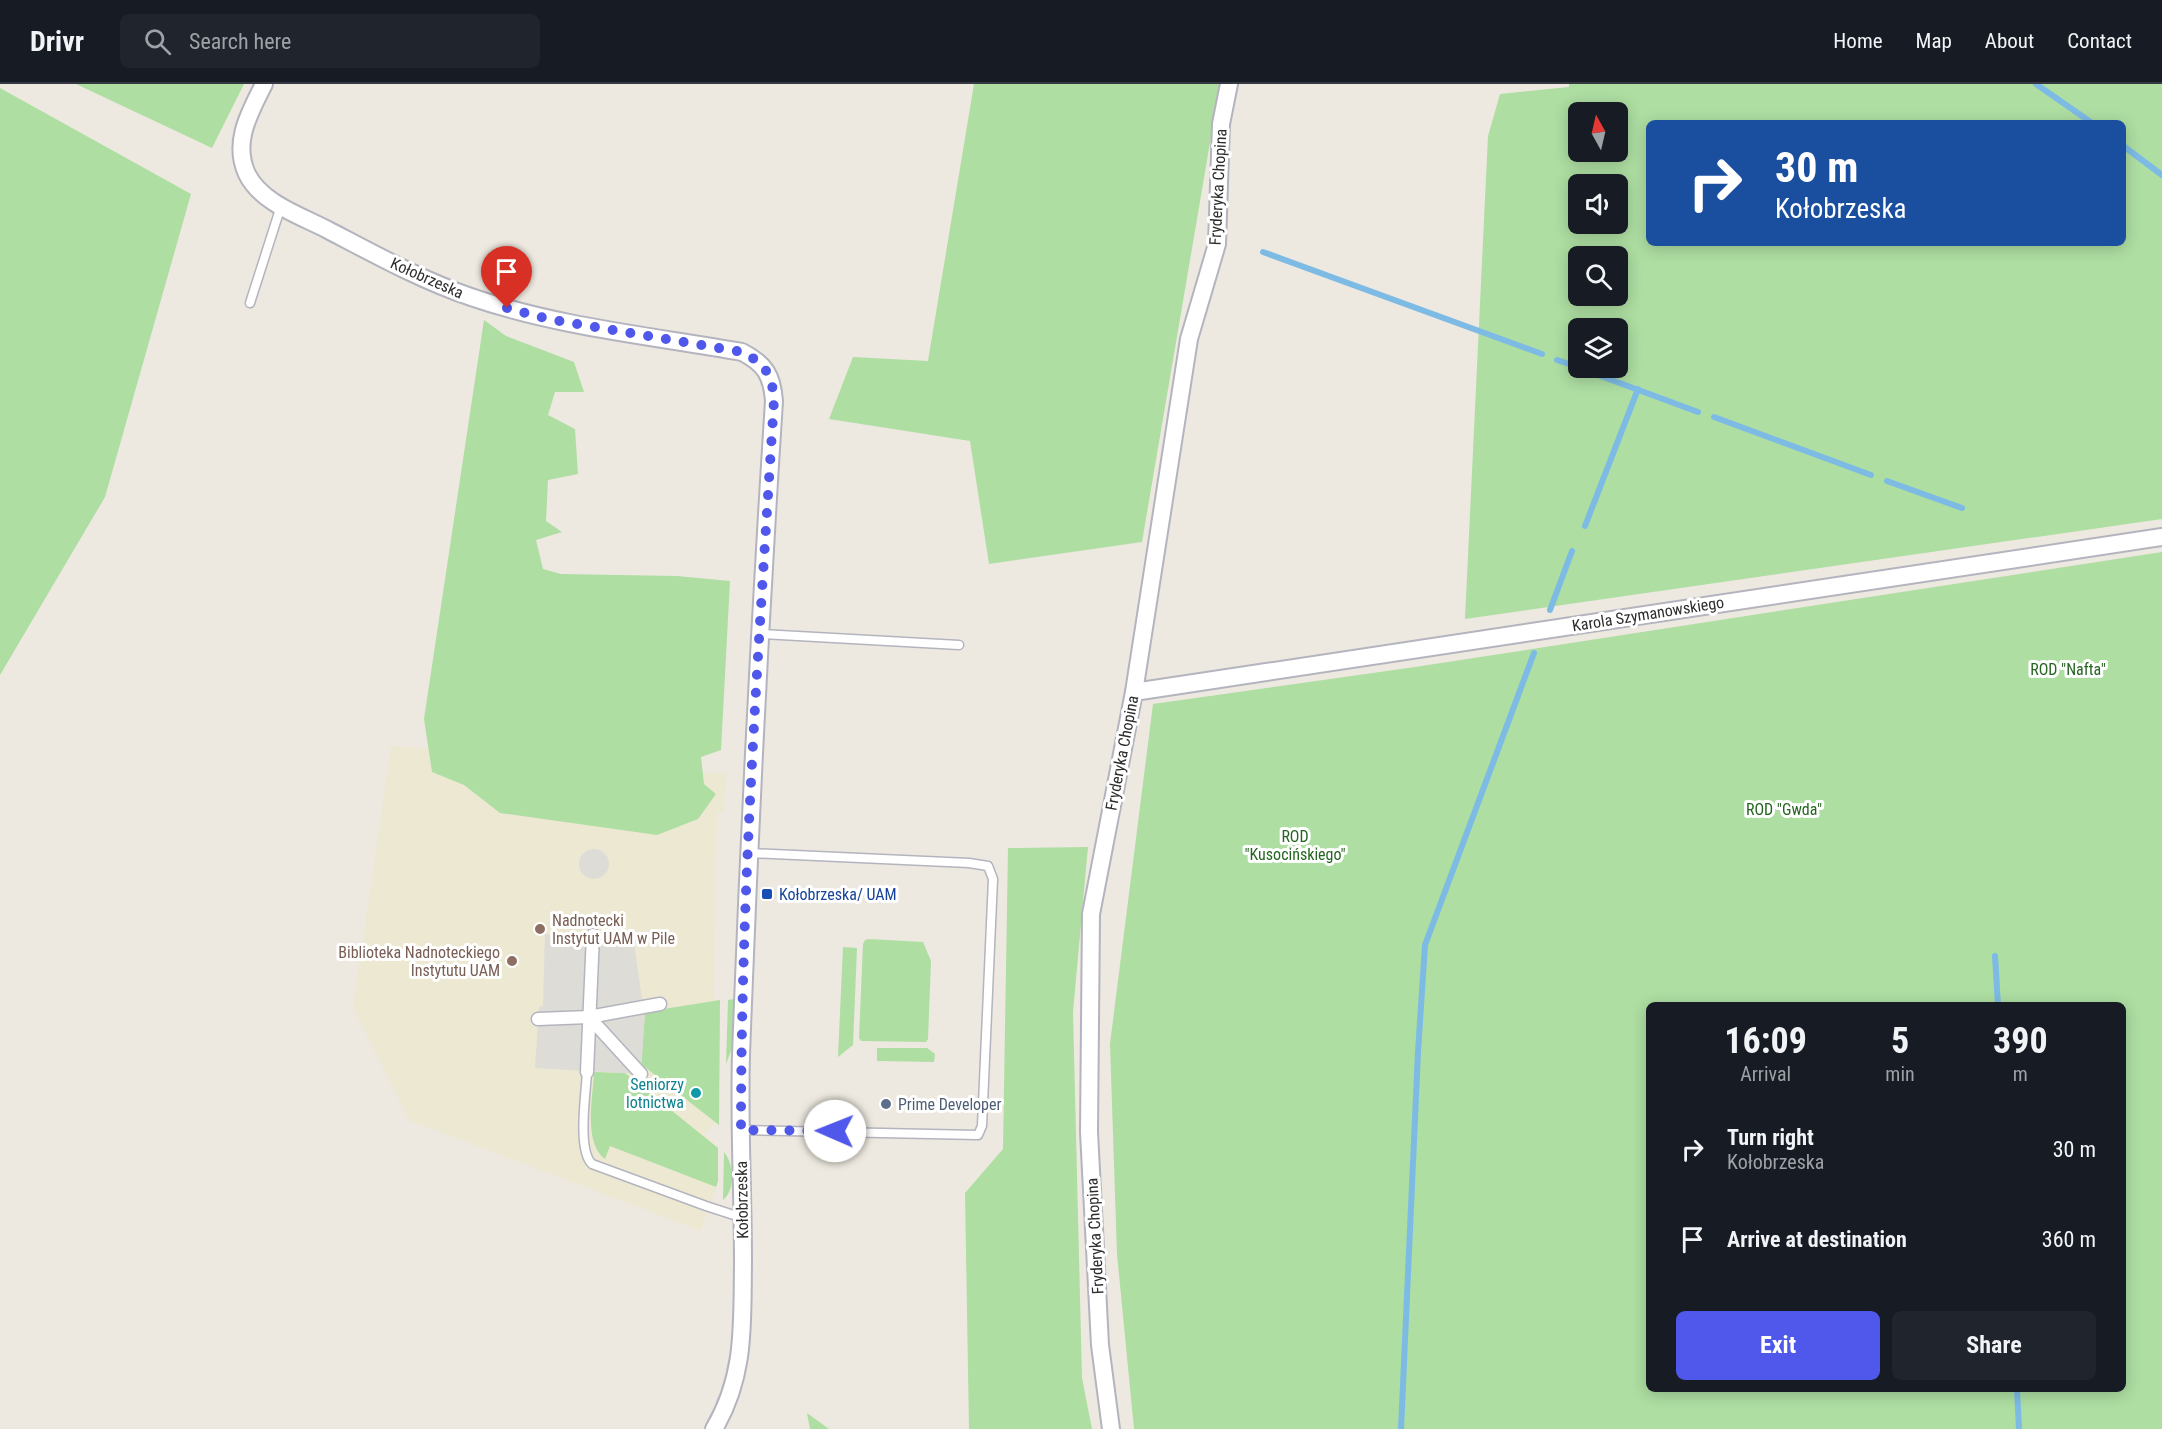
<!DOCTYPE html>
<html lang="en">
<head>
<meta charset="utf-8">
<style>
	:root { --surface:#171b24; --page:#20242c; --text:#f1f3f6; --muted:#9ea1a6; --line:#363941; --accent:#5057eb }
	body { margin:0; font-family:"Roboto Condensed",sans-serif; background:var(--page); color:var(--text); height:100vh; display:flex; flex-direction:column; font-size:22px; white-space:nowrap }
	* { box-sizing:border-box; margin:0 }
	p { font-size:20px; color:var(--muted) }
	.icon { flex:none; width:33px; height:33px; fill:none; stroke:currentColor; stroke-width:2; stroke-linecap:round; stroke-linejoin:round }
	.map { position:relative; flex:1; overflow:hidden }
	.panel { position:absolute; left:1646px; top:918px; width:480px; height:390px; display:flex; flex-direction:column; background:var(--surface); border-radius:9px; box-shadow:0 3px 15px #0003 }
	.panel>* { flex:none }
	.top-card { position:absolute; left:1646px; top:36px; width:480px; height:126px; border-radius:9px; box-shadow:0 3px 15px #0003; background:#1a4fa0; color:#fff; overflow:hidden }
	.needle { width:39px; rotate:352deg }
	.tools { position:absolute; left:1568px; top:18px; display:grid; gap:12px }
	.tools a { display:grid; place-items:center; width:60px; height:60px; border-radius:9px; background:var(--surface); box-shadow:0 3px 15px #0003; font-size:30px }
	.pin { position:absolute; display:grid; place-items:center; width:51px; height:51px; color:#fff; margin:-62px -26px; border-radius:50% 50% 50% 0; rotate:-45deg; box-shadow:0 0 6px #0007 }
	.pin .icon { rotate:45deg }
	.me { position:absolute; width:66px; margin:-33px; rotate:271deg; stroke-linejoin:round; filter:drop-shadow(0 0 4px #0008) }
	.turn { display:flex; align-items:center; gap:21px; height:126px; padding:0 30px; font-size:27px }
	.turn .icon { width:78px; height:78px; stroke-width:2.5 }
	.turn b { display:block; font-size:42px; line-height:51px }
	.eta { display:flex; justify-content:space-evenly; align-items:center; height:102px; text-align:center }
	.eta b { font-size:36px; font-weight:700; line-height:42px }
	.action { display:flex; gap:12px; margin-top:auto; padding:12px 30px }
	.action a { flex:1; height:69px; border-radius:9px; background:var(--accent); color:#fff; font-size:24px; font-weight:700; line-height:69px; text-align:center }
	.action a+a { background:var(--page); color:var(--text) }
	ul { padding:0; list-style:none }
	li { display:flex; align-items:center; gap:18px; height:90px; padding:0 30px }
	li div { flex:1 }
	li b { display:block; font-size:22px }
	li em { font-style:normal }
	header { display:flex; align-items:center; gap:36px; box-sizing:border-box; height:84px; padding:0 30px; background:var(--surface); border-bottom:2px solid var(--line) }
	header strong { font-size:28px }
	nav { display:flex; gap:33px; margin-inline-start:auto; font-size:21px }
	.search { width:420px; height:54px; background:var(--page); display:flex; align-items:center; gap:15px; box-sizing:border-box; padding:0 21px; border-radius:9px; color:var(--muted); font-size:22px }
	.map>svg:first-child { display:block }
	.education { fill:#ede8d2 }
	.green { fill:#aedea2; fill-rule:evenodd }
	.plaza { fill:#dddcd7 }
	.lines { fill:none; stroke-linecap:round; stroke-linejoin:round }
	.stream { stroke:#7dbbe5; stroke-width:6 }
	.service-casing { stroke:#b4b4bf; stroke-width:11 }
	.pedestrian-casing { stroke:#b4b4bf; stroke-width:15 }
	.minor-casing { stroke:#b4b4bf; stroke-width:20 }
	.service { stroke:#fff; stroke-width:8 }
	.pedestrian { stroke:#fff; stroke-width:12 }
	.minor { stroke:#fff; stroke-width:16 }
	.route { stroke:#5057eb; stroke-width:10; stroke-dasharray:0 18 }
	.transit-dot { fill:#1a4fb4; stroke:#fff; stroke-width:2 }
	.education-dot { fill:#8d6e63; stroke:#fff; stroke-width:2 }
	.culture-dot { fill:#0f9aa8; stroke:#fff; stroke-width:2 }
	.service-dot { fill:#5c6f8a; stroke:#fff; stroke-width:2 }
	.labels { text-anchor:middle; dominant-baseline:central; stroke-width:6; stroke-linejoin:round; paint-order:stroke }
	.street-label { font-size:16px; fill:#2d2d2d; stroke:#fff }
	.park-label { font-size:16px; fill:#266521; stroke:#fff }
	.transit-label { font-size:16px; fill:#164399; stroke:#fff; text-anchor:start }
	.education-label { font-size:16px; fill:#785e54; stroke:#fff; text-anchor:start }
	.culture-label { font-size:16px; fill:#0d838f; stroke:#fff; text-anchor:end }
	.service-label { font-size:16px; fill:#4e5e75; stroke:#fff; text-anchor:start }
</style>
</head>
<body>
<header>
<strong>Drivr</strong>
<div class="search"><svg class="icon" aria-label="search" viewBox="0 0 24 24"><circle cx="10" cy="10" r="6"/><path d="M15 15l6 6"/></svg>Search here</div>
<nav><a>Home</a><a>Map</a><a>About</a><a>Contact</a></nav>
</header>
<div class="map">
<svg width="2162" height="1345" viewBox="0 0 2162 1345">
	<rect width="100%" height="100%" fill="#ede9e0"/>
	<!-- education -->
	<path class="education" d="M391,662L726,690L724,729H717L714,905L715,917L720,916L719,1041L715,1039L704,1050L718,1064V1097L701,1147L409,1036L353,924Z"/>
	<!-- green -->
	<g class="green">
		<path d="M76,0H244L212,64Z"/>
		<path d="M974,0H1220L1142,458L989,480L970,357L829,335L853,273L928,277Z"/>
		<path d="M1569,0H2162V435L1465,535L1488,52L1500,10L1569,3ZM1578,28H1617V68H1578ZM1648,39H2122V159H1648ZM1578,100H1617V140H1578ZM1578,172H1617V212H1578ZM1578,244H1617V284H1578Z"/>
		<path d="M0,4L191,110L105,413L0,591Z"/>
		<path d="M484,236L506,252L574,278L584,308H555L548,331L575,345L578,390L548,396L546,437L562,448L536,456L543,485L561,490L677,492L730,497L721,666L701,673L704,700L716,710L698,735L657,751L500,729L464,701L432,688L424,635Z"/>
		<path d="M2162,468V1345H1134L1117,1170L1110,960L1153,620L1415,583ZM1648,921H2122V1305H1648Z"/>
		<path d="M1088,763L1073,928L1082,1294L1092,1345H969L965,1109L1003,1065L1008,764Z"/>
		<path d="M869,855L923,858L931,877L928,955L926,958L861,957L859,954L863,860L865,856Z"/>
		<path d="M843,863L857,864L853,961L838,973Z"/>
		<path d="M734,915L732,964L726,980L728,916Z"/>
		<path d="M720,916L719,1041L641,980L645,928Z"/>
		<path d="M877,964H927L935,970L934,978L877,977Z"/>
		<path d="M594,988L625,989L718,1064V1097L716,1103L610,1062L605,1075C583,1059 593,1013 594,988Z"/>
		<path d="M724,1068C734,1080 736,1105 723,1116Z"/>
		<path d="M807,1329L829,1345H810Z"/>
	</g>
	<!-- plaza -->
	<g class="plaza">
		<circle cx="594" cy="780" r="15"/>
		<path d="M545,850L582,852L583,857L599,858L600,852L642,856L643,858L634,859L642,915L659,914L661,926L645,928L641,990L535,984L539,923L543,922Z"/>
	</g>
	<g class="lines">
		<!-- stream -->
		<g class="stream">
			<path d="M2036,0L2092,39"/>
			<path d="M2122,61L2162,91"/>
			<path d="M1263,168L1542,270"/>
			<path d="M1557,276L1578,283"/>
			<path d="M1579,284L1698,328"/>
			<path d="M1714,333L1871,391"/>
			<path d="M1887,397L1962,424"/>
			<path d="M1585,442L1638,305"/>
			<path d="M1550,526L1572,467"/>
			<path d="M1995,872L1998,921"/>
			<path d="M2017,1305L2019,1345"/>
			<path d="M1401,1345L1418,968L1425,861L1534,569"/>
		</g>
		<defs>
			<g id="service">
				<path d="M250,219L281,122"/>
				<path d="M760,550L959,561"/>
				<path d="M587,988C586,1009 577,1066 592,1080L706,1122L743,1134"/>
				<path d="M741,1046L978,1051L982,1042L993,795L988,782L969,779L749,769"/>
			</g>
			<g id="pedestrian">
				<path d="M589,933L641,990"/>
				<path d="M538,935L589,933L660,920"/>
				<path d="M587,988L593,851"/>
			</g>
			<g id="minor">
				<path d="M264,0C250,28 232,58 247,90C261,119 301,132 328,146C374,170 421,196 471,213C558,243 652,252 742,268C765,280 772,291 774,317C760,535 749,753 741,971C739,1040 743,1109 743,1179C742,1239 746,1291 714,1345"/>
				<path d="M1134,608L2162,453"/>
				<path d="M1111,1345L1100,1261L1089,1048L1091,830L1134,608L1189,255L1217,160L1221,40L1229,0"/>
			</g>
		</defs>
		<!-- service casing -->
		<use href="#service" class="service-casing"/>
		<!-- pedestrian casing -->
		<use href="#pedestrian" class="pedestrian-casing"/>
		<!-- minor casing -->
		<use href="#minor" class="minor-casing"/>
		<!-- service -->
		<use href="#service" class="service"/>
		<!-- pedestrian -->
		<use href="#pedestrian" class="pedestrian"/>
		<!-- minor -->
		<use href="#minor" class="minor"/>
	</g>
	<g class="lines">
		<!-- route -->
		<path class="route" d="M507,224L548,235L742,268C766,280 772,291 774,316C759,559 741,803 741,1046L835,1047"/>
	</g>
	<!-- markers -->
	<rect class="transit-dot" x="761" y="804" width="12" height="12" rx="3"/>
	<g class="education-dot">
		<circle cx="540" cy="845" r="6"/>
		<circle cx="512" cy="877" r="6"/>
	</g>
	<circle class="culture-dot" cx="696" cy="1009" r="6"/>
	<circle class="service-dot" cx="886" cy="1020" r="6"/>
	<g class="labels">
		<!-- street labels -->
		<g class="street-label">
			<text transform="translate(1218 103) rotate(-87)">Fryderyka Chopina</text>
			<text transform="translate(427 194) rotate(24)">Kołobrzeska</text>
			<text transform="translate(1648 530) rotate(-9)">Karola Szymanowskiego</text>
			<text transform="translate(1122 669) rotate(-79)">Fryderyka Chopina</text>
			<text transform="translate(742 1116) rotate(-91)">Kołobrzeska</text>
			<text transform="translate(1095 1152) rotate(-93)">Fryderyka Chopina</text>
		</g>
		<!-- park labels -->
		<g class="park-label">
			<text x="2068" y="585">ROD "Nafta"</text>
			<text x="1784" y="725">ROD "Gwda"</text>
			<text x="1295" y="752">ROD<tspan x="1295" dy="18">"Kusocińskiego"</tspan></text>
		</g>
		<!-- transit labels -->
		<g class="transit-label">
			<text x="779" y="810">Kołobrzeska/ UAM</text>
		</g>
		<!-- education labels -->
		<g class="education-label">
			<text x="552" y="836">Nadnotecki<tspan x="552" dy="18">Instytut UAM w Pile</tspan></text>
			<text x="500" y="868" text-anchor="end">Biblioteka Nadnoteckiego<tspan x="500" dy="18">Instytutu UAM</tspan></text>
		</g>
		<!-- culture labels -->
		<g class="culture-label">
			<text x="684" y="1000">Seniorzy<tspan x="684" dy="18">lotnictwa</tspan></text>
		</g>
		<!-- service labels -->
		<g class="service-label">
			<text x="898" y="1020">Prime Developer</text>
		</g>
	</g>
</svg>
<div class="tools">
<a><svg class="needle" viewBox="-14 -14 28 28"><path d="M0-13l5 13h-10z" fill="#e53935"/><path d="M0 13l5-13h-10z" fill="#9ea1a6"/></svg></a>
<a><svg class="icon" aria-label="sound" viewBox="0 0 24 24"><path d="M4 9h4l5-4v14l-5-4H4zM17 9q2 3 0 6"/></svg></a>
<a><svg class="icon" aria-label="search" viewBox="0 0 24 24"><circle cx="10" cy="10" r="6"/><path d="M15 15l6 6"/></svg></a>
<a><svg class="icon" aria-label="layers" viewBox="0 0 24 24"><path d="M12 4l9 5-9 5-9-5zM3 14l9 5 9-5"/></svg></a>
</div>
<div class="pin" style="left:507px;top:224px;background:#d93025"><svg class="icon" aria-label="arrive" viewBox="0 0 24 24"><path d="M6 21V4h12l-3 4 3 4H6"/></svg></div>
<svg class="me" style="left:835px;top:1047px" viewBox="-20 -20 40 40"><circle r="19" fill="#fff"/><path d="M0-13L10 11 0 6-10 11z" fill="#5057eb"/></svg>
<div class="top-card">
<div class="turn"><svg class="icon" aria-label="right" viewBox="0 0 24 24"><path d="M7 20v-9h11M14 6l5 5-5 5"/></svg><div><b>30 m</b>Kołobrzeska</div></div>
</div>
<section class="panel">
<div class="eta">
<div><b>16:09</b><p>Arrival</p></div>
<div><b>5</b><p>min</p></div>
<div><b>390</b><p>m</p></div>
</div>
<ul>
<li><svg class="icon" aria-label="right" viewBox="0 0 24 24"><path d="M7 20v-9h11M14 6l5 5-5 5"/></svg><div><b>Turn right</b><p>Kołobrzeska</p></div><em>30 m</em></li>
<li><svg class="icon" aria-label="arrive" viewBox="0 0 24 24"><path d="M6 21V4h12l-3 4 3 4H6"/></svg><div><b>Arrive at destination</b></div><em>360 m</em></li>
</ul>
<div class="action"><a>Exit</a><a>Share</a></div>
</section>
</div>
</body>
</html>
